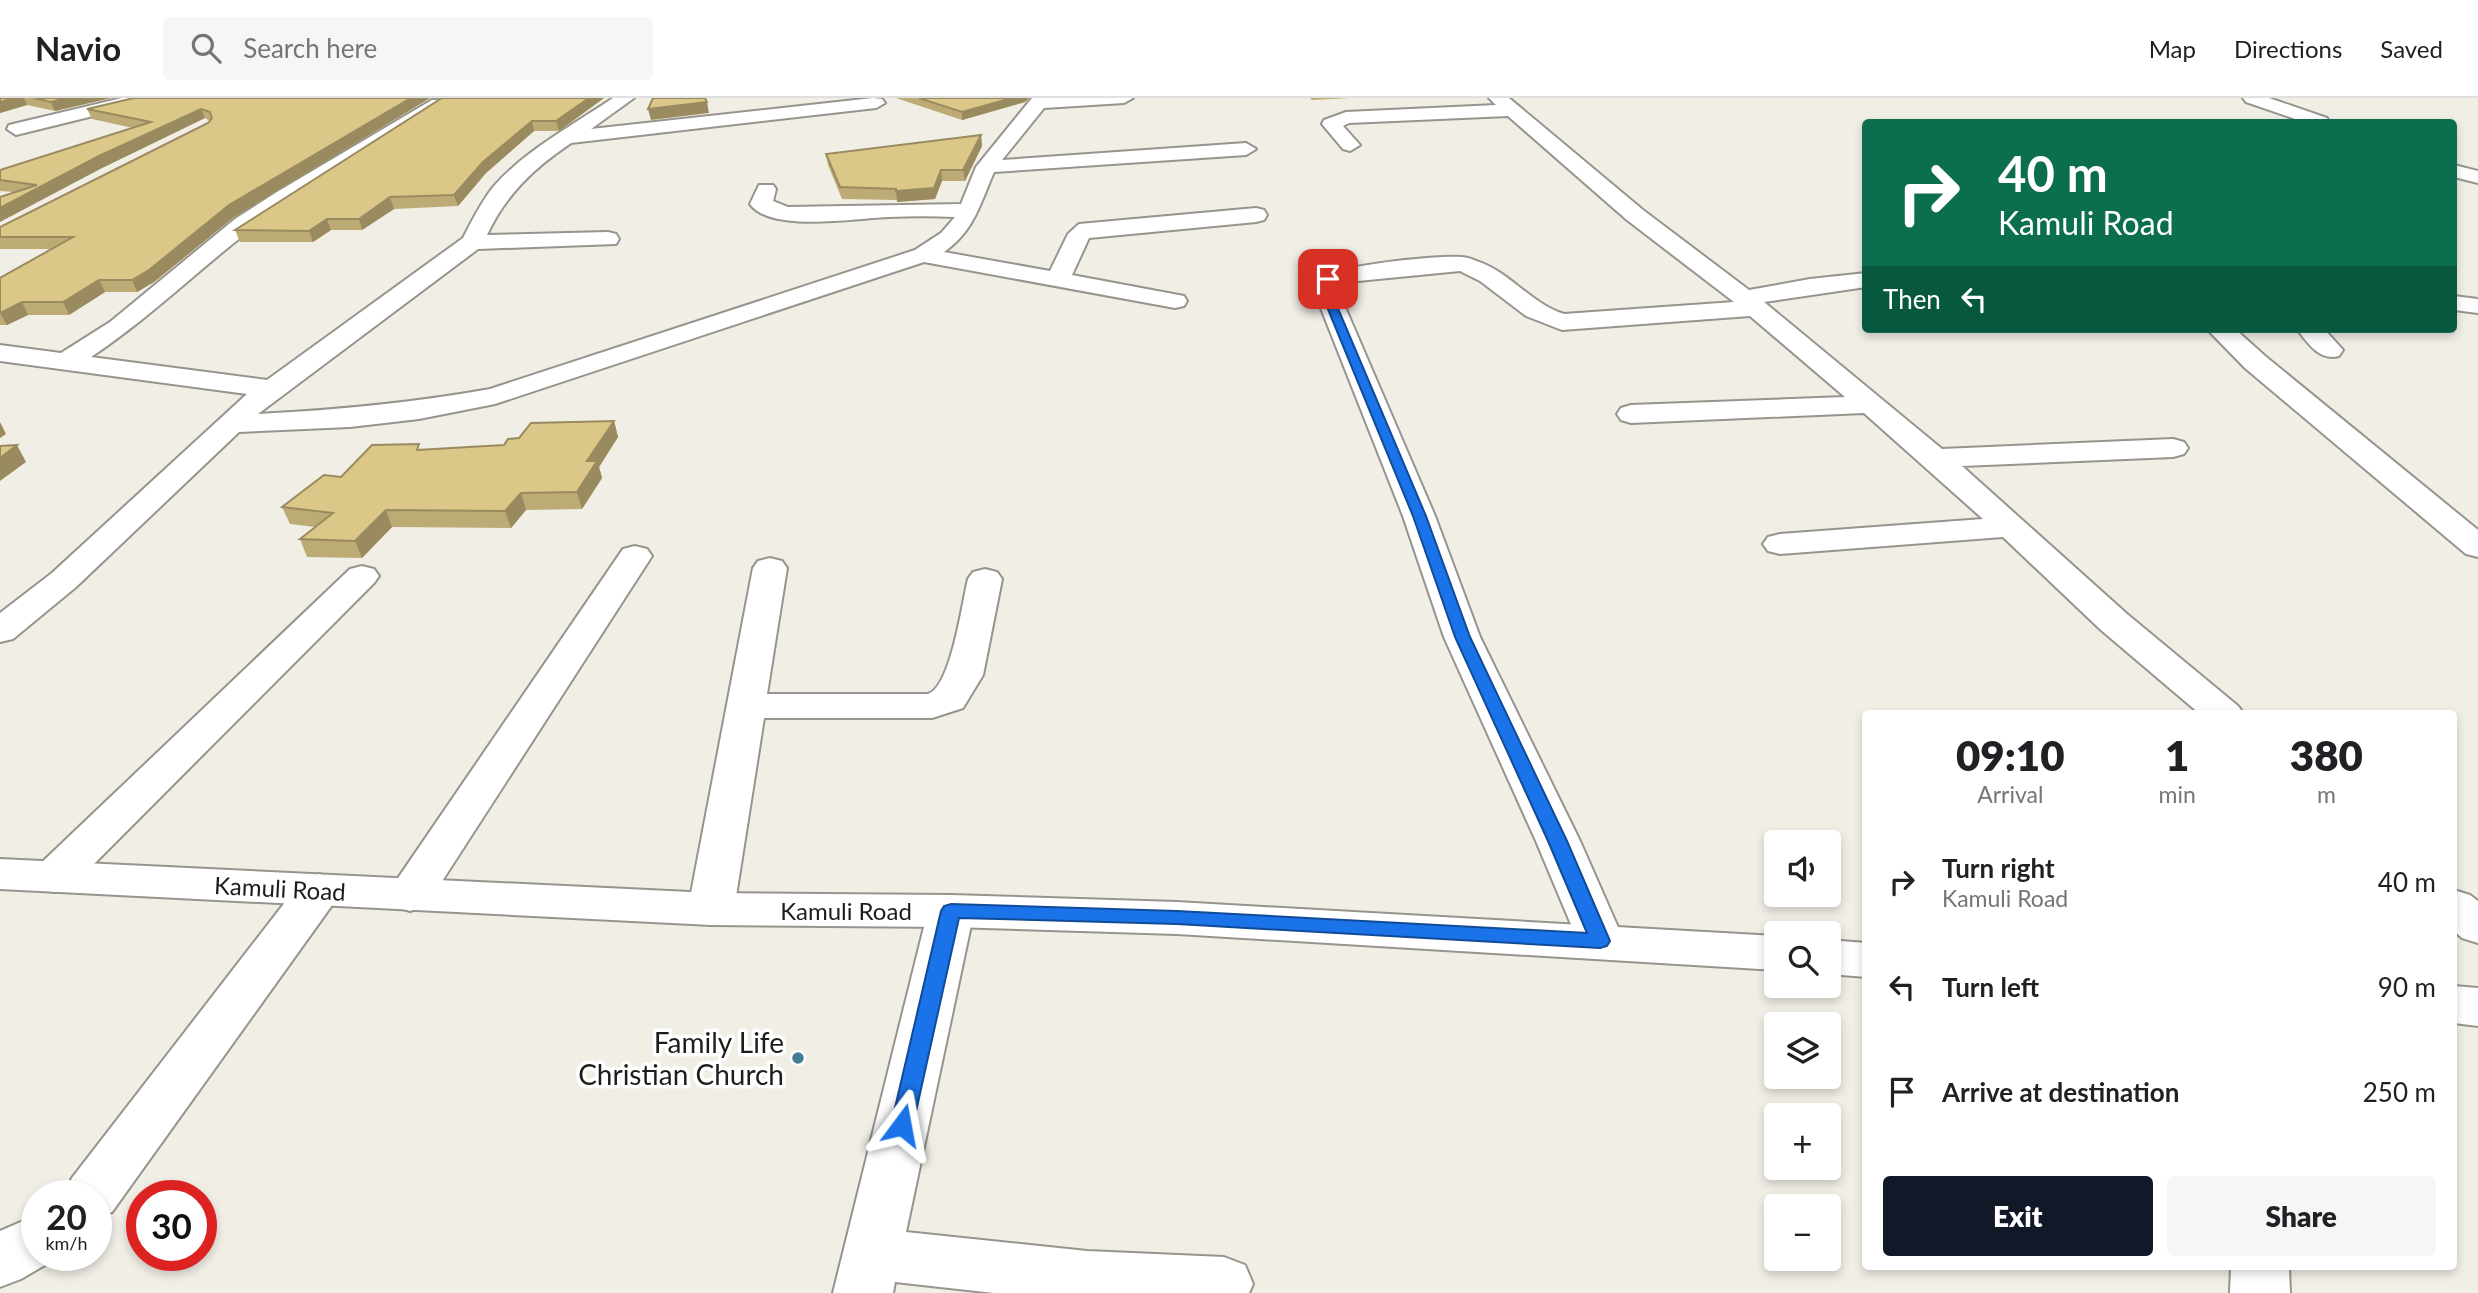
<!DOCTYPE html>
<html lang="en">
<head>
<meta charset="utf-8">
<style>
	:root { --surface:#fff; --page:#f6f6f6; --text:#202124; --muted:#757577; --line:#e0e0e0; --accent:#111827 }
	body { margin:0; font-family:Lato,sans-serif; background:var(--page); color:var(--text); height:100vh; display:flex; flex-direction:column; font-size:26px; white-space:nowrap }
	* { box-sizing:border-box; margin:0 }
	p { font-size:23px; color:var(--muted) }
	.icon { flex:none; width:38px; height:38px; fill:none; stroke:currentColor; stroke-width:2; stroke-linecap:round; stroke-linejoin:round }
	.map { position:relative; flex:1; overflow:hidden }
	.side { position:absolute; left:1862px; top:612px; width:595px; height:560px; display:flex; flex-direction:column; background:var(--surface); border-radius:7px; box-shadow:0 4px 10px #0003 }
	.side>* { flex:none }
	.banner { position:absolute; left:1862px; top:21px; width:595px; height:214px; border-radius:7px; box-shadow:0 4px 10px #0003; background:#0b6e4f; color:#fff; overflow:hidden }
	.tools { position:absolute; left:1764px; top:732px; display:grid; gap:14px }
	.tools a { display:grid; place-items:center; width:77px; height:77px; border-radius:7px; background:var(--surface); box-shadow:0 4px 10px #0003; font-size:35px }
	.speed { position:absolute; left:21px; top:1082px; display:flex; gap:14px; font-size:35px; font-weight:700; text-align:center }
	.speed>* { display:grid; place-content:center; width:91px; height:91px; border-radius:50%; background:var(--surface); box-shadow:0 4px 10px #0003; line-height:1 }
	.speed small { font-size:18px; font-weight:400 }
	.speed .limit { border:10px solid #d22; background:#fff; color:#111 }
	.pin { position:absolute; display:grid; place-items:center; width:60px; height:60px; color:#fff; margin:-30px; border-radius:14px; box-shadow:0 4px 10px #0006 }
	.me { position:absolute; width:77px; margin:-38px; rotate:13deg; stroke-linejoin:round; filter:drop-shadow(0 0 5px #0008) }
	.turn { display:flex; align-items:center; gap:24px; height:147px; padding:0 21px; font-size:32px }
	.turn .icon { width:91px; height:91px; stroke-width:2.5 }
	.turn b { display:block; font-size:49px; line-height:60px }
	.then { display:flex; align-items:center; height:66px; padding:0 21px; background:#0003; gap:14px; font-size:26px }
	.eta { display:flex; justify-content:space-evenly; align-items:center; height:119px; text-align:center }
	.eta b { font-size:42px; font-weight:800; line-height:49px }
	.cta { display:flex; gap:14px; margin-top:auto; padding:14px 21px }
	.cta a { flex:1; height:80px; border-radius:7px; background:var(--accent); color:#fff; font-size:28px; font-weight:800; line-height:80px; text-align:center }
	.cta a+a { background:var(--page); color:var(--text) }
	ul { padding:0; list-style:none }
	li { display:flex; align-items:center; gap:21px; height:105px; padding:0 21px }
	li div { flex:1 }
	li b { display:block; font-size:26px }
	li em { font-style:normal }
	header { display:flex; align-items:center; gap:42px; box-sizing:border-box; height:98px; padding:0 35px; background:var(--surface); border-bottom:2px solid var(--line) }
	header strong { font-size:33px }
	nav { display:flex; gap:38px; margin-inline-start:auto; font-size:24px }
	.search { width:490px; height:63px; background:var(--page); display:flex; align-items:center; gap:18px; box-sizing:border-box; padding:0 24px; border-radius:7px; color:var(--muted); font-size:26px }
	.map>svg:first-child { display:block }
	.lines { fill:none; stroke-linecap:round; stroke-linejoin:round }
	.minor-casing { stroke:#97948d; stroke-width:4 }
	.tertiary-casing { stroke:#97948d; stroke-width:4 }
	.minor { fill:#fff; fill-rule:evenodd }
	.tertiary { fill:#fff; fill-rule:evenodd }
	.wall { fill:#bcab75 }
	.shaded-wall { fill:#998b5f }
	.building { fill:#dbc788; stroke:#998b5f; stroke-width:2 }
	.route { fill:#1a73e8; stroke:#114b97; stroke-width:2 }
	.poi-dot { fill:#417d94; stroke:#fff; stroke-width:2.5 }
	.labels { text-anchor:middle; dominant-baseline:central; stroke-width:7; stroke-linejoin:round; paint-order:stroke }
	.street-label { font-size:24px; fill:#1e1d1a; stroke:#fff }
	.near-poi-label { font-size:28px; fill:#1e1d1a; stroke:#fff; text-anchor:end }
</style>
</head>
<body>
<header>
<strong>Navio</strong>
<div class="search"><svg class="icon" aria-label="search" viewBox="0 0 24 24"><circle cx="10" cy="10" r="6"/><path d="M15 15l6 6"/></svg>Search here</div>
<nav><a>Map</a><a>Directions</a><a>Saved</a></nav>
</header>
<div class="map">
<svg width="2478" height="1195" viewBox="0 0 2478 1195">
	<rect width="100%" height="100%" fill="#f1eee6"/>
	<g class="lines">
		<defs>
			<g id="minor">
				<path d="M122,0H153L150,4L16,37L7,31L9,27Z"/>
				<path d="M613,0H634L591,31L873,0L882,1L885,5L876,10L571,45C534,70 506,96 487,137L608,134L616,136L619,141L616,146L478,151L258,316C336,312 412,305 490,291L915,152L941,135L955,119C933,118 911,118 889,119C857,120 770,135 750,106L759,87H773L776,91L773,103L788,109L961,106L976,69L1032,0H1133L1124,5L1044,10L1002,62L1246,45L1256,51L1246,57L994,74C980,106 974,133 944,154L1050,173L1068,136L1079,126L1256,110L1264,112L1267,117L1264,122L1256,124L1089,140L1072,177L1184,198L1187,203L1184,208L1175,210L924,164L495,306L419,321L350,329L239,334L76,489L13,541L0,544V515L52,475L247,296L0,263V247L61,255L110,224L235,121L277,94L432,2H444L447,6L444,10C380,49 309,85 250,132C196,174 148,221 91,259L267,282L463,140C473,121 481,104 494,88C527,51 573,27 613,0Z"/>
				<path d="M1489,0H1509L1643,112L1749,192L1810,181L1866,175V189L1764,204L1942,351L2173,341L2184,344L2188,350L2184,356L2173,359L1962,368L2127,516L2238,608L2244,616H2200L2101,532L2003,439L1780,456L1768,453L1763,446L1768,439L1780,436L1983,421L1864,315L1631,325L1621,322L1617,316L1621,310L1631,307L1845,299L1750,218L1562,232L1526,218L1480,183L1460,173L1348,184L1336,188L1435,418L1480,539L1580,743L1624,843L1617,855L1600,860L1583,855L1536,743L1444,539L1403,418L1311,185C1322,168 1438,157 1462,159C1468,159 1476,163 1482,165C1512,177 1532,206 1564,216L1734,204L1627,122L1508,18L1349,25L1343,28L1360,47L1350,53L1343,51L1322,26L1324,22L1346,14L1496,7Z"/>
				<path d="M2243,0H2269L2327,20L2329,24H2304L2246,4Z"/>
				<path d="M2454,67L2478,73V85L2454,79Z"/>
				<path d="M2454,198L2478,201V215L2454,212Z"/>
				<path d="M2207,231H2235L2265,258L2478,432V459L2466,456L2245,270Z"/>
				<path d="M2297,231H2324L2343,252L2339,258C2320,263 2308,246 2297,231Z"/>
				<path d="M635,448L647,451L652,458L426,808L410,813L394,808L387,797L394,786L623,451Z"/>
				<path d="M770,460L782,463L787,470L767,596H928C951,589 962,505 968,481L973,474L985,471L997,474L1002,481L983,577L963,610L932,620H764L734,811L727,822L711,827L695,822L688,811L753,470L758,463Z"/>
				<path d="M362,468L374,471L379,478L374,485L70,790L54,794L38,790L32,779L38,768L350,471Z"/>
				<path d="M319,776L335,781L342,792L335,803L112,1114L96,1119V1097H64L72,1080L303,781Z"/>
				<path d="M2454,792L2470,797L2478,803V845L2462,840L2454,833Z"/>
				<path d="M951,797L967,802L974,813L906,1134L1087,1153L1224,1159L1245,1167L1253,1186L1249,1195H994L895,1184L893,1195H833L928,813L935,802Z"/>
				<path d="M37,1117V1157H59L57,1160L21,1181L0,1189V1133Z"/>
				<path d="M2231,1169H2289L2290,1195H2230Z"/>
			</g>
			<g id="tertiary">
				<path d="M0,761L711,795L951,797L1177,804L1776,838V872L1177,836L951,829L711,827L0,791Z"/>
				<path d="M1829,842L1866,845V879L1829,876Z"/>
				<path d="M2454,888L2478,890V928L2454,925Z"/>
			</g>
		</defs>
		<!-- minor casing -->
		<use href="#minor" class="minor-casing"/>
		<!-- tertiary casing -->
		<use href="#tertiary" class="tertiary-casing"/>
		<!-- minor -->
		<use href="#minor" class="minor"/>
		<!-- tertiary -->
		<use href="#tertiary" class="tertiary"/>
	</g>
	<!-- wall -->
	<g class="wall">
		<path d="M0,0H111L55,13L27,7L0,15Z"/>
		<path d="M134,0H430L234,119L154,184L137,194H105L69,217H28L7,227H0V180L52,151H0V129L208,25L210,23L205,20L104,69L14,94L0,93V72L133,30L92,21L87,11Z"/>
		<path d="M442,0H604L559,33H534L486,75L458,108L394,111L362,132H331L313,144H240L235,132Z"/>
		<path d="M896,0H1029L1025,4L962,22Z"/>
		<path d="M1310,0H1350L1312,2Z"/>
		<path d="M981,37L982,48L965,83H942L935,101L897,104V102L842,101L828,67L826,56Z"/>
		<path d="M614,323L618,339L599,369L602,380L582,411L526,412L511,430L392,429L362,460L307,459L300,441L315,429L290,426L282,409L341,379L421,352L504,347L519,340Z"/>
	</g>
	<!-- shaded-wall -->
	<g class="shaded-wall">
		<path d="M15,0H24L27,7L0,15V4Z"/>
		<path d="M66,0H111L55,13L51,4Z"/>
		<path d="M411,0H430L234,119L154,184L137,194L132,182L229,107Z"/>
		<path d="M589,0H604L559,33L556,23Z"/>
		<path d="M1012,0H1029L1025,4L962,22V14Z"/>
		<path d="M707,4L709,15L651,22L648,11Z"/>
		<path d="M201,11L205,20L104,69L0,124V110L99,58Z"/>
		<path d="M532,23L534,33L486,75L458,108L454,97L483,64Z"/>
		<path d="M981,37L982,48L965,83L963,72Z"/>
		<path d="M941,72L942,83L935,101L897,104L896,93Z"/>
		<path d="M390,99L394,111L362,132L359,121Z"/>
		<path d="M327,121L331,132L313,144L309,133Z"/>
		<path d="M99,182L105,194L69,217L63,204Z"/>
		<path d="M22,204L28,217L7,227L0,215Z"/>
		<path d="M614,323L618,339L599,369L602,380L582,411L577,394L587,363Z"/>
		<path d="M0,324L6,336L0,340Z"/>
		<path d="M17,347L26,364L0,383V360Z"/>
		<path d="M521,395L526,412L511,430L505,413Z"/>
		<path d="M386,412L392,429L362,460L355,443Z"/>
	</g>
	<!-- building -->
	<g class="building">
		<path d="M0,0H15L0,4Z"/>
		<path d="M34,0H66L51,4Z"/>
		<path d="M134,0H411L229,107L149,172L132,182H99L63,204H22L0,215V180L73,139H0V129L208,25L212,20L210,14L201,11L99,58L0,110V99L37,87L0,82V72L151,24L87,11Z"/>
		<path d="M442,0H589L556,23H532L483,64L454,97L390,99L359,121H327L309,133L235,132Z"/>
		<path d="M653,0H705L707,4L648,11Z"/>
		<path d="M919,0H1012L962,14Z"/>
		<path d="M981,37L963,72H941L934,90L896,93V91L840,89L826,56Z"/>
		<path d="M614,323L587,363H597L577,394L521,395L505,413L386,412L355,443L300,441L333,415L282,409L324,377L341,379L372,347L419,346L417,352L504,347L508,341L519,340L531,325Z"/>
		<path d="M17,347L0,360V348Z"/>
	</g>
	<!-- route -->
	<path class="route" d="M1328,178L1333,181L1328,187L1426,418L1470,539L1567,743L1610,843L1607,848L1600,850L1177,826L959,820L913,1027L910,1034L902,1036L894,1034L891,1027L941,813L944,808L951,806L1177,813L1587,835L1548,743L1455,539L1413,418L1318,187Z"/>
	<!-- markers -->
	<circle class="poi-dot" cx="798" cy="960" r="7"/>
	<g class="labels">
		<!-- street labels -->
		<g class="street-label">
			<text transform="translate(280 790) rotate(3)">Kamuli Road</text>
			<text x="846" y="812">Kamuli Road</text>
		</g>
		<!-- near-poi labels -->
		<g class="near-poi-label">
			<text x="784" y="944">Family Life<tspan x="784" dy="32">Christian Church</tspan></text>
		</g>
	</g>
</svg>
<div class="tools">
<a><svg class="icon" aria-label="sound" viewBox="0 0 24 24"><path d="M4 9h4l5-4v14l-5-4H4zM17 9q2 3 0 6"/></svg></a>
<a><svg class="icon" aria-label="search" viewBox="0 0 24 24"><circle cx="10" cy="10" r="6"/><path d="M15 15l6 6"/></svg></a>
<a><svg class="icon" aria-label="layers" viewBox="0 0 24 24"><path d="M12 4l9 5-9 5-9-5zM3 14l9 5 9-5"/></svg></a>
<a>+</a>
<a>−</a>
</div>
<div class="speed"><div>20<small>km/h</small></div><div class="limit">30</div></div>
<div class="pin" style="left:1328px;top:181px;background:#d93025"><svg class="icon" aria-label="arrive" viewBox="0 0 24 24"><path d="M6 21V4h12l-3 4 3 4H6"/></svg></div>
<svg class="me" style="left:902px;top:1027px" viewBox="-20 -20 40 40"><path d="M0-17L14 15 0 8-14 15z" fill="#1a73e8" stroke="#fff" stroke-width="4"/></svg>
<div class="banner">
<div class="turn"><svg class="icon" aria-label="right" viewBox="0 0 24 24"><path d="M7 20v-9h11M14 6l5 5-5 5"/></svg><div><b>40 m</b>Kamuli Road</div></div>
<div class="then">Then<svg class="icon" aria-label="left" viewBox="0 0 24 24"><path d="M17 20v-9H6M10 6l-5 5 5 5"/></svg></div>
</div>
<section class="side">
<div class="eta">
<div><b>09:10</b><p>Arrival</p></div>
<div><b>1</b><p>min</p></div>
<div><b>380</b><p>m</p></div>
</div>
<ul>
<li><svg class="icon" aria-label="right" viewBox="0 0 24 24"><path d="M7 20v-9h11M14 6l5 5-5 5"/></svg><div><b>Turn right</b><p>Kamuli Road</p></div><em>40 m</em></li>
<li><svg class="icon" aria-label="left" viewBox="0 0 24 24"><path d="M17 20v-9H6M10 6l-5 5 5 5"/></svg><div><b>Turn left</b></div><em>90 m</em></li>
<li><svg class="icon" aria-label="arrive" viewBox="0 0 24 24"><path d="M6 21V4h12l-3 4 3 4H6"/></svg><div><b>Arrive at destination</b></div><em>250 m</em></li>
</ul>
<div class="cta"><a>Exit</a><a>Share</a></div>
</section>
</div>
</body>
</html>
